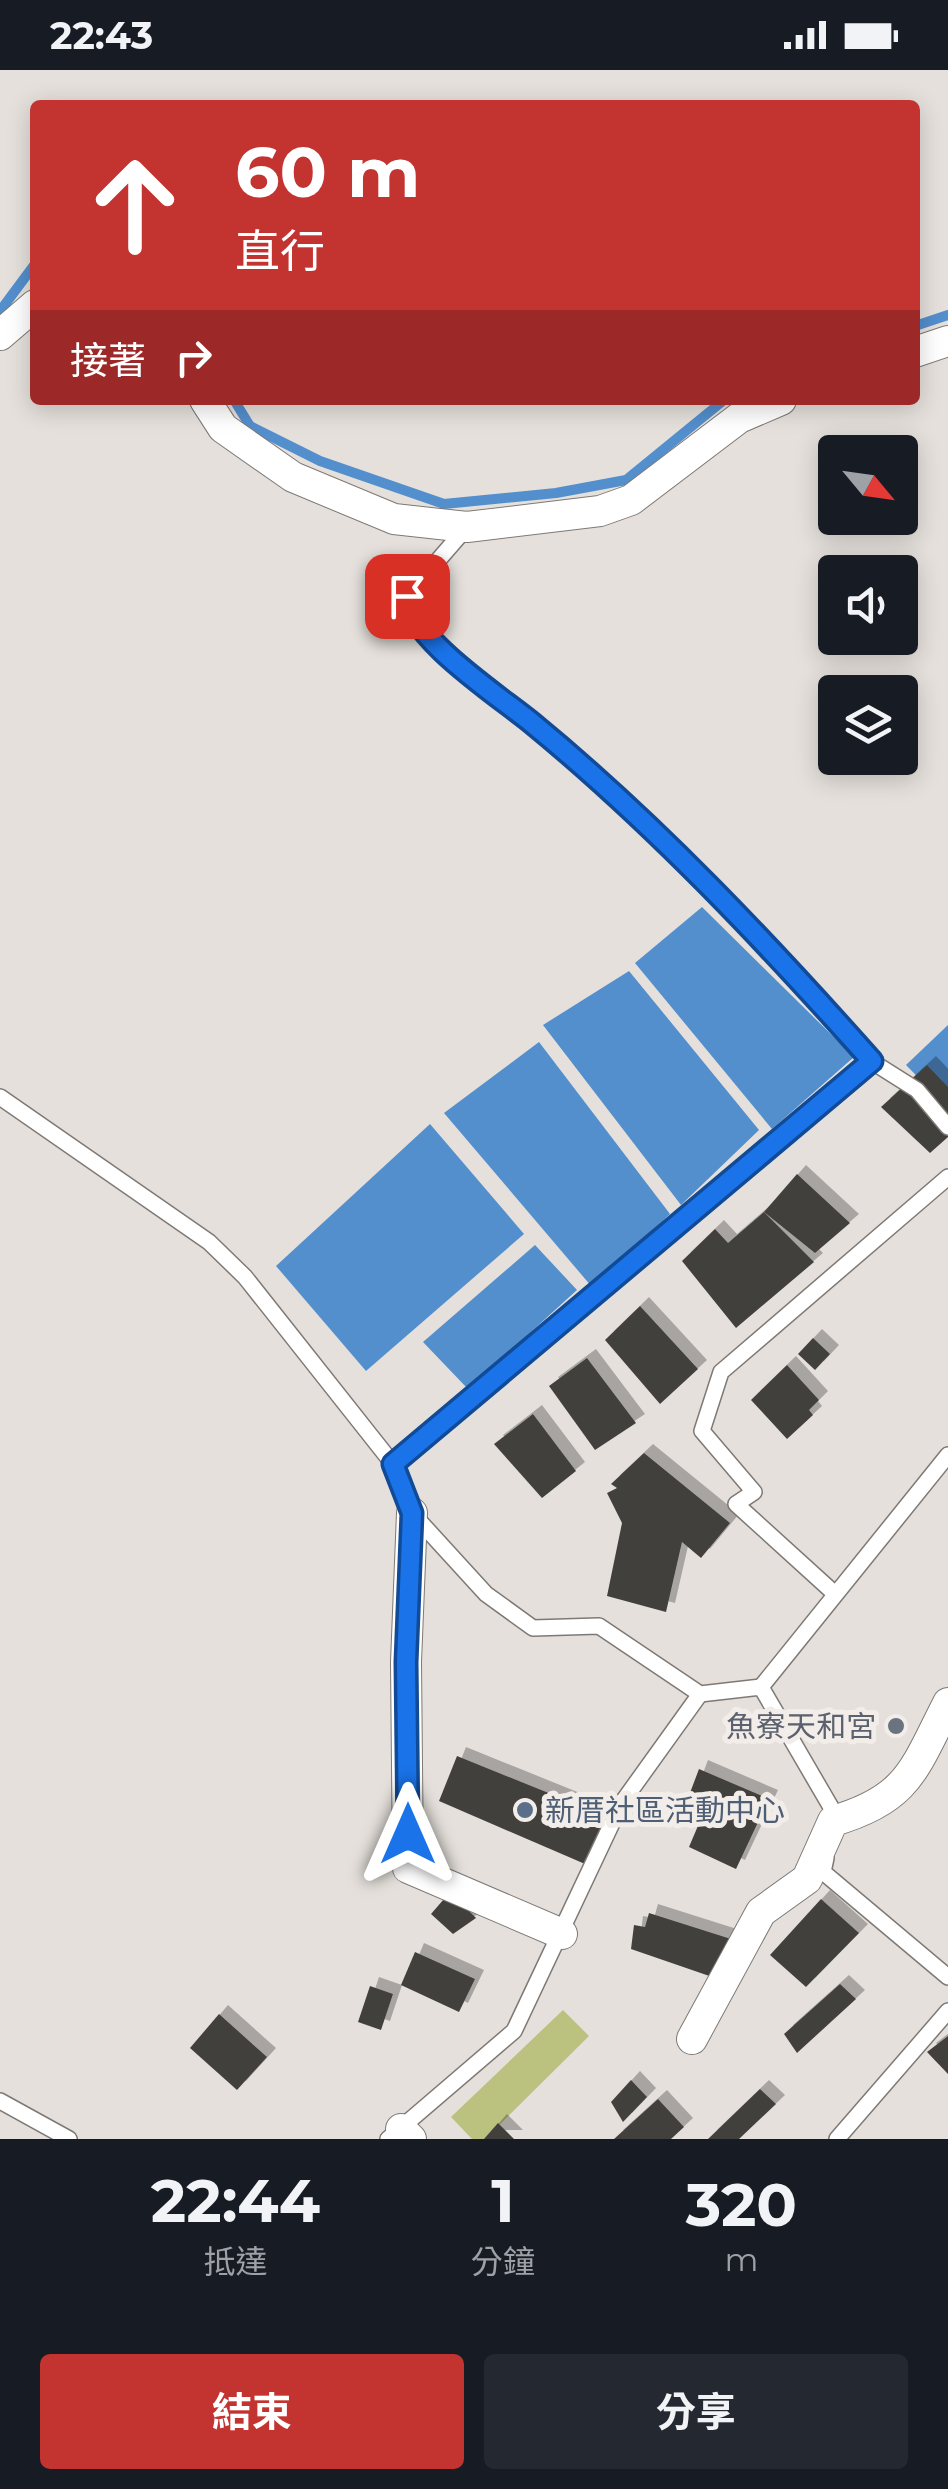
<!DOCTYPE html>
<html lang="zh-TW">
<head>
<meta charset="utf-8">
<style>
	:root { --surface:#171b24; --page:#242831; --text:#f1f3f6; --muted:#9ea1a6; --accent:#c33431 }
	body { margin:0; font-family:Montserrat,"Noto Sans TC",sans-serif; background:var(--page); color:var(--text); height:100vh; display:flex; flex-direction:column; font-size:38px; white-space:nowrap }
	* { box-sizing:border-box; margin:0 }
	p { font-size:32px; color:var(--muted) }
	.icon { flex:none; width:55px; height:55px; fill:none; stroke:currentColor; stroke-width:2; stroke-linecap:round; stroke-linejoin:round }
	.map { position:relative; height:2069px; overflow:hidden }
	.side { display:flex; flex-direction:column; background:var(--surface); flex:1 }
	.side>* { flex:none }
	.guide { position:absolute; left:30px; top:30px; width:890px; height:305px; border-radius:10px; box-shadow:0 5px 25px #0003; background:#c33431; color:#fff; overflow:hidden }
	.needle { width:65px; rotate:119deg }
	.buttons { position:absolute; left:818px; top:365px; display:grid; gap:20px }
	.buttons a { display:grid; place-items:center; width:100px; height:100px; border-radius:10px; background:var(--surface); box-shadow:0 5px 25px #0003; font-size:50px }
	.pin { position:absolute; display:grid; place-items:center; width:85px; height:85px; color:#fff; margin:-42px; border-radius:20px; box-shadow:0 5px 15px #0006 }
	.me { position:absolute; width:110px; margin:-55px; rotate:0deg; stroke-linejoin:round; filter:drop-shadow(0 0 8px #0008) }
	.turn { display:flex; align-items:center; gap:35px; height:210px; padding:0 40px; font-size:45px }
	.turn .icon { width:130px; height:130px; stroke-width:2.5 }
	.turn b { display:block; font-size:70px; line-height:85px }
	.then { display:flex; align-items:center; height:95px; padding:0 40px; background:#0003; gap:20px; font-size:38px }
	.eta { display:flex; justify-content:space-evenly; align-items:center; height:170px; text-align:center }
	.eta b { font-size:60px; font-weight:700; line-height:70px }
	.action { display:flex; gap:20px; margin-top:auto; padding:20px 40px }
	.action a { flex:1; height:115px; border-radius:10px; background:var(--accent); color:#fff; font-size:40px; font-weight:700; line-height:115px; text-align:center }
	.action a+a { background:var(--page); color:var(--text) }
	.status { display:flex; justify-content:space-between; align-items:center; height:70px; padding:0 50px; background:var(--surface); direction:ltr }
	.status svg { height:28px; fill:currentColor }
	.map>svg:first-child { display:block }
	.green { fill:#bbc17f }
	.water { fill:#538ecd }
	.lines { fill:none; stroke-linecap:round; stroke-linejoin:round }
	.stream { stroke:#538ecd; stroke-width:10 }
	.building { fill:#43403c; filter:url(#shadow) }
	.service-casing { stroke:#7e7975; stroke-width:18 }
	.minor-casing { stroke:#7e7975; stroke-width:32 }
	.service { stroke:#fff; stroke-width:15 }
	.minor { stroke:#fff; stroke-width:30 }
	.route-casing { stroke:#114b97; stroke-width:25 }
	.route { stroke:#1a73e8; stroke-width:18 }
	.worship-dot { fill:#6b7280; stroke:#f2ede8; stroke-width:4 }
	.service-dot { fill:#5c6f8a; stroke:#f2ede8; stroke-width:4 }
	.labels { text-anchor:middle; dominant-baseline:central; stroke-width:10; stroke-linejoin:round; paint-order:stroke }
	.worship-label { font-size:30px; fill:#5b616d; stroke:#f2ede8; text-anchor:end }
	.service-label { font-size:30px; fill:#4e5e75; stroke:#f2ede8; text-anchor:start }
</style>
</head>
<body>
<div class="status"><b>22:43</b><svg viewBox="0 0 49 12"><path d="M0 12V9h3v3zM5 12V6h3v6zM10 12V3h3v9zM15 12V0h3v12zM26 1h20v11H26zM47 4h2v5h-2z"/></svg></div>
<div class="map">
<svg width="948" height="2069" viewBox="0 0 948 2069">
	<defs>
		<filter id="shadow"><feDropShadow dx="9" dy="-9" stdDeviation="0" flood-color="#0004"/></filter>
	</defs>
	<rect width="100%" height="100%" fill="#e5e0db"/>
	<!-- green -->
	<path class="green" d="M563,1940L589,1966L485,2069H472L451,2047Z"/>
	<!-- water -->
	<g class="water">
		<path d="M702,837L854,987L772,1059L635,893Z"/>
		<path d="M629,901L759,1060L681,1135L543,955Z"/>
		<path d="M948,955V1038L906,995Z"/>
		<path d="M539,972L670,1144L592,1217L444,1043Z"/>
		<path d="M430,1054L524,1164L366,1301L276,1196Z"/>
		<path d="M535,1175L577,1220L468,1319L423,1272Z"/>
	</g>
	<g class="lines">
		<!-- stream -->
		<g class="stream">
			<path d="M0,241L35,194"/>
			<path d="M915,256L948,245"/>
			<path d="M234,330L250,356L320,391L444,434L556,423L626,410L724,330"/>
		</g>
	</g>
	<!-- building -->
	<g class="building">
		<path d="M927,995L948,1017V1067L930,1083L881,1037Z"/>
		<path d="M797,1104L850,1153L815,1183L764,1142Z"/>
		<path d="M764,1142L814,1192L736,1258L682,1191L715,1159L728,1173Z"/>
		<path d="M640,1236L698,1299L660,1334L605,1270Z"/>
		<path d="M813,1268L830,1284L815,1300L798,1284Z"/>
		<path d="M587,1288L636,1353L595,1380L549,1316Z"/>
		<path d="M787,1295L819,1330L809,1340L813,1345L787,1369L751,1330Z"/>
		<path d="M533,1344L576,1401L542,1428L494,1374Z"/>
		<path d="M644,1383L730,1453L701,1488L682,1472L666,1542L607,1526L622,1453L607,1423L617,1418L611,1414Z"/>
		<path d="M457,1686L613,1749L592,1797L439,1731Z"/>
		<path d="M699,1699L769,1729L736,1799L689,1777L700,1751L682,1744Z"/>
		<path d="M450,1822L476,1848L453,1864L431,1844Z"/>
		<path d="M821,1829L859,1863L806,1917L770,1885Z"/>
		<path d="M649,1843L731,1869L721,1910L631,1879L634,1855L645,1857Z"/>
		<path d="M415,1882L475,1909L459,1942L401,1915Z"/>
		<path d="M840,1914L856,1929L797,1983L784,1964Z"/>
		<path d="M370,1916L393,1924L381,1960L358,1952Z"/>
		<path d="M219,1944L267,1987L237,2020L190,1978Z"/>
		<path d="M948,1966V2004L927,1982Z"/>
		<path d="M631,2010L647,2027L623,2052L611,2032Z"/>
		<path d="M760,2019L776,2034L739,2069H708Z"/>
		<path d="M658,2029L684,2057L671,2069H614Z"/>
		<path d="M498,2053L514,2069H484Z"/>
	</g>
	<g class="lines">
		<defs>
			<g id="service">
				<path d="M467,457L407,526C407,567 499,626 531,653C655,754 766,871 871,991"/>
				<path d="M0,1027L209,1172L245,1207L393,1394L412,1443L486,1524L533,1558L599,1556L700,1624L761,1617L832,1739L833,1756"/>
				<path d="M393,1394L871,991L917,1020L948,1057"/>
				<path d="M834,1523L736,1434L754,1422L702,1361L721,1302L948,1107"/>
				<path d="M761,1617L948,1385"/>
				<path d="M826,1788L823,1802L948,1907"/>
				<path d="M0,2031L69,2069"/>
				<path d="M388,2069L514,1961L621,1734L700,1624"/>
				<path d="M837,2069L948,1941"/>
			</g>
			<g id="minor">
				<path d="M0,265L35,235"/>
				<path d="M915,282L948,271"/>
				<path d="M205,330L223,358L293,407L394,449L467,457L600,441L631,430L739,348L781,330"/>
				<path d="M412,1443L406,1592L408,1798L562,1864"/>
				<path d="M692,1969L761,1842L807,1809L833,1751C909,1729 914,1699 948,1633"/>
				<path d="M401,2059L411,2069"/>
			</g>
		</defs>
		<!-- service casing -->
		<use href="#service" class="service-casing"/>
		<!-- minor casing -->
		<use href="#minor" class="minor-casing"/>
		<!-- service -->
		<use href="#service" class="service"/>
		<!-- minor -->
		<use href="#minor" class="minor"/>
	</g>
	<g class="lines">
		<defs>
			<path id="route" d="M407,526C408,567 499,626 532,653C655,754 766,872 872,991L393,1394L412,1443L406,1592L408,1764"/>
		</defs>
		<!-- route casing -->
		<use href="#route" class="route-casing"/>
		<!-- route -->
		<use href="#route" class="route"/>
	</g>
	<!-- markers -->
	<circle class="worship-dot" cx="896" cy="1656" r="10"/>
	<circle class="service-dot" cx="525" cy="1740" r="10"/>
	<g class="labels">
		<!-- worship labels -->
		<g class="worship-label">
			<text x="876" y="1656">魚寮天和宮</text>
		</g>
		<!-- service labels -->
		<g class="service-label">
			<text x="545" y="1740">新厝社區活動中心</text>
		</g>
	</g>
</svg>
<div class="buttons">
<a><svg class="needle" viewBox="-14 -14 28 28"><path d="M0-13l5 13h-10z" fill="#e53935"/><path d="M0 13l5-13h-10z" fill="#9ea1a6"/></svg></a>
<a><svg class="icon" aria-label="sound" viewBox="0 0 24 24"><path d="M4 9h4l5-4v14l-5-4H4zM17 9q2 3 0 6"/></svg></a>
<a><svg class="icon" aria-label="layers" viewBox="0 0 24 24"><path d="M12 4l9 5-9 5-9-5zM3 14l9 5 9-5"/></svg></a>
</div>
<div class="pin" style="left:407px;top:526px;background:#d93025"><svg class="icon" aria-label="arrive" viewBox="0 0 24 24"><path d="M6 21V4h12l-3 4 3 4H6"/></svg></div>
<svg class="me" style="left:408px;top:1764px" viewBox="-20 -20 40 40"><path d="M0-17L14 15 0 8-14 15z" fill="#1a73e8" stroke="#fff" stroke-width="4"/></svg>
<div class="guide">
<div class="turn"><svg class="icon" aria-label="ahead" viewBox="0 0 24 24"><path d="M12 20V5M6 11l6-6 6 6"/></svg><div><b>60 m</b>直行</div></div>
<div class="then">接著<svg class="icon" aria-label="right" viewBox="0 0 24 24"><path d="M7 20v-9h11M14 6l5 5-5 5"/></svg></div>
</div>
</div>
<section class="side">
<div class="eta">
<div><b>22:44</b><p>抵達</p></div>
<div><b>1</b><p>分鐘</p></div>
<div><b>320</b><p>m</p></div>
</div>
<div class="action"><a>結束</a><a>分享</a></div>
</section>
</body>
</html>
